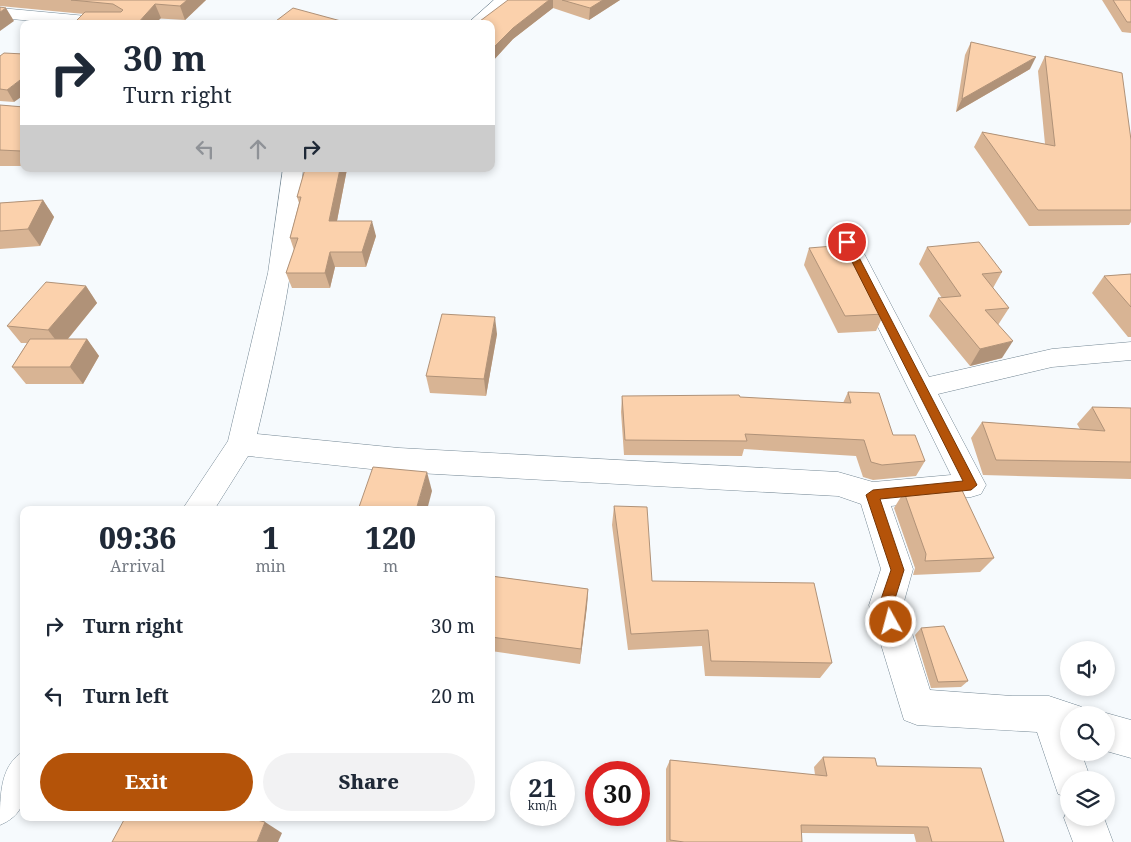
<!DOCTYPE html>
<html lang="en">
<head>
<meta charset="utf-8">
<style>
	:root { --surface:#fff; --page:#f2f2f3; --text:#1f2937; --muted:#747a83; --accent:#b45309 }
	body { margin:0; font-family:"Noto Serif",serif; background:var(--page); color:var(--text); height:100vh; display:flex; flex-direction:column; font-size:19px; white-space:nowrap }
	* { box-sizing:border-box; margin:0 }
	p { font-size:16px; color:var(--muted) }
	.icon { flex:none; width:28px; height:28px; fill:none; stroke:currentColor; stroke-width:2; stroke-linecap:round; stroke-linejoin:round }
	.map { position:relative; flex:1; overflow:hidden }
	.details { position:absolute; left:20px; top:506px; width:475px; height:315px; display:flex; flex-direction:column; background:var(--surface); border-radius:10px; box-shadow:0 2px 8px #0003 }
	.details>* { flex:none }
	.banner { position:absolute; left:20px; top:20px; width:475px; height:152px; border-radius:10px; box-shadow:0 2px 8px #0003; background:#fff; color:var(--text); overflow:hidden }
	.tools { position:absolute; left:1060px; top:641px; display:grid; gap:10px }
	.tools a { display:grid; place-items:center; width:55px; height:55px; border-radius:50%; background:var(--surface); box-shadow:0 2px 8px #0003; font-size:25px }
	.speed { position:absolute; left:510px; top:761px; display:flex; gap:10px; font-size:25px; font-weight:700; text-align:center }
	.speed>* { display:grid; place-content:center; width:65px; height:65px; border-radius:50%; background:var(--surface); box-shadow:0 2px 8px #0003; line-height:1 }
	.speed small { font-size:12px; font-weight:400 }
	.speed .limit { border:8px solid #d22; background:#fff; color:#111 }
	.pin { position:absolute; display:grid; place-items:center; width:42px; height:42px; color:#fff; margin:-21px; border:2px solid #fff; border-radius:50%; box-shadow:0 1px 5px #0007 }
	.me { position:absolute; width:55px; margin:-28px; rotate:353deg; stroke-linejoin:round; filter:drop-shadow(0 0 4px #0008) }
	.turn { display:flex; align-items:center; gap:18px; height:105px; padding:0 20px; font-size:22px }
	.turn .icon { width:65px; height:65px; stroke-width:2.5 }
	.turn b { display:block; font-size:35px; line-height:42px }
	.lanes { display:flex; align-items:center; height:48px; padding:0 20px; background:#0003; justify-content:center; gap:25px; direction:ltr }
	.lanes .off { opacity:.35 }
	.eta { display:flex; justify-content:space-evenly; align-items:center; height:85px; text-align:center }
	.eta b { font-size:30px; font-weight:800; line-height:35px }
	.primary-button { display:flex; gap:10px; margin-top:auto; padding:10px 20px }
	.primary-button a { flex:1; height:58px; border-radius:30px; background:var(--accent); color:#fff; font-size:20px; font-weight:800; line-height:58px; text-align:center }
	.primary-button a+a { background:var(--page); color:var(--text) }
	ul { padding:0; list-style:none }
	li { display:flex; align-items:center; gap:15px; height:70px; padding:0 20px }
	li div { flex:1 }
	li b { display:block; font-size:19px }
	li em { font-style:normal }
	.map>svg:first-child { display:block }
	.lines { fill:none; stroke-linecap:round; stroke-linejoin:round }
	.street-casing { stroke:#758895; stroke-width:1 }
	.street { fill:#fff; fill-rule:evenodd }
	.wall { fill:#d8b494 }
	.shaded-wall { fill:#b09278 }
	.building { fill:#fbd1ac; stroke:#b09278 }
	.route { fill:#b45309; stroke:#753606 }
</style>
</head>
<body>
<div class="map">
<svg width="1131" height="842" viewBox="0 0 1131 842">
	<rect width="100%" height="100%" fill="#f6fafd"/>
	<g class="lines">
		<defs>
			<g id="street">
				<path d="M494,0H510L484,24H467Z"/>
				<path d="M0,8L119,19L127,24H67L0,18Z"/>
				<path d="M283,169H303C296,259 278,347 257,434L399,448L838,472L873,482L951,475L836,242L839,237L847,235L855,237L858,242L929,377L1052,349L1131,342V360L1052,367L938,394L986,485L981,494L971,497L891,506L913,569L903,605L930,690L1012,696H1049L1082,707L1085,715H1069V752H1081L1091,780H1069V798L1058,794L1037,732L917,725L904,720L869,605L881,569L861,504L838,496L399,472L248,456L214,510H182L228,441L268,273Z"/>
				<path d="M1106,713L1131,720V758L1106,751V715H1102Z"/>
				<path d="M24,751C24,782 34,811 0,825C0,794 0,765 24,751Z"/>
				<path d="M1069,807V818H1104L1113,842H1073L1064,818Z"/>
			</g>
		</defs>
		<!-- street casing -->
		<use href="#street" class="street-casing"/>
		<!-- street -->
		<use href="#street" class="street"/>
	</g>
	<!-- wall -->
	<g class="wall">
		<path d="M0,0H206L185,20L84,14L0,6Z"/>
		<path d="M508,0H620L589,20L553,8L513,39L491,63V24Z"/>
		<path d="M1102,0H1131V33L1122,32Z"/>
		<path d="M971,42L1030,69L956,112L965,55Z"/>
		<path d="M0,56L14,102L0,101Z"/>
		<path d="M1045,56L1131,140V222L1129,225L1029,226L974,147L982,132L1045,144L1038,71Z"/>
		<path d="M0,105L24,107V166H0Z"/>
		<path d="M305,169H347L337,221L376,236L366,267H335L330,288H292L286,273L294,250L290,238L299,203L297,197Z"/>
		<path d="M43,200L54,217L40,246L0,249V203Z"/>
		<path d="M927,247L1002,272L993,288L1009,308L998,325L1002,358L970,366L929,316L938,298H942L919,264Z"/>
		<path d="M809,248L884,314L876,331L838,333L804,265Z"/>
		<path d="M1131,274V337H1128L1092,293L1104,276Z"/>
		<path d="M86,286L97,303L68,339H87L99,356L83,384H26L12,367L27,343H21L7,326Z"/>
		<path d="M497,334L486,396L430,393L426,376Z"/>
		<path d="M848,392L893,435L925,461L916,476L873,480L863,477L856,456L744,449L742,456L624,455L621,412L622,396L740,397L843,403Z"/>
		<path d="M1092,407L1131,408V479L983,475L971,438L982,422L1080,429L1077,424Z"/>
		<path d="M904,492L994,558L980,572L913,575L915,568L894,508Z"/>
		<path d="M614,506L652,581L832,663L820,678L705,676L702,646L628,650L612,525Z"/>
		<path d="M491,576L588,589L587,606L580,664L491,651Z"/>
		<path d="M921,628L968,681L961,687L931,688L915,635Z"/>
		<path d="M823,757L877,766L1004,842H916L914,834L801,833L802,842H666V769L670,760L815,775L814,767Z"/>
	</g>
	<!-- shaded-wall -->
	<g class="shaded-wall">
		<path d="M187,0H206L185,20L180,6Z"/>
		<path d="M549,0H553V8L513,39L491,63V50L513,28Z"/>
		<path d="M603,0H620L589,20L590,8Z"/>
		<path d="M155,4L161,18L155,24H137Z"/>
		<path d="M6,8L14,21L0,31V12Z"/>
		<path d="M1036,57L1030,69L956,112L962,99Z"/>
		<path d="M24,77V95L14,102L7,90Z"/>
		<path d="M340,169H347L334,236L329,221Z"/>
		<path d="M43,200L54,217L40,246L28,229Z"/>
		<path d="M372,221L376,236L366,267L362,252Z"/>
		<path d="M330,252L335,267L330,288L325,273Z"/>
		<path d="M86,286L97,303L61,347L48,330Z"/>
		<path d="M495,317L497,334L486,396L484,379Z"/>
		<path d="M87,339L99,356L83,384L70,367Z"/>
		<path d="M1013,341L1002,358L970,366L980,349Z"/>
		<path d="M427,472L432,491L427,510H416Z"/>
		<path d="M588,589L587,606L580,664L581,649Z"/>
		<path d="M265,822L282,833L278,842H257Z"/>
	</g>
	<!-- building -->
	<g class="building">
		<path d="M71,0H187L180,6L155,4L137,24H73L85,12H121L123,10L113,4Z"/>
		<path d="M508,0H549L513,28L491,50V24H476Z"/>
		<path d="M562,0H603L590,8Z"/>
		<path d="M1113,0H1131V22H1127Z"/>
		<path d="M0,7L6,8L0,12Z"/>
		<path d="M293,8L352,24H272Z"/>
		<path d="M971,42L1036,57L962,99Z"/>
		<path d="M4,53L24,54V77L7,90L0,89V56Z"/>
		<path d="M1045,56L1122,73L1131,140V210H1038L982,132L1055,146Z"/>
		<path d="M0,105L24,107V148L21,151L0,150Z"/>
		<path d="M305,169H340L329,221H372L362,252H330L325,273H286L298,238H290L301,197H297Z"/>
		<path d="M43,200L28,229L0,231V203Z"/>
		<path d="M979,242L1002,272L982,274L1009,308L985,310L1013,341L980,349L938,298L961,296L927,247Z"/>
		<path d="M845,245L884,314L845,316L809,248Z"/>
		<path d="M1131,274V307L1104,276Z"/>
		<path d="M46,282L86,286L48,330L7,326Z"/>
		<path d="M442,314L495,317L484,379L426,376Z"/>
		<path d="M30,339H87L70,367H12Z"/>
		<path d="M848,392L879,393L893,435H915L925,461L882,465L871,462L864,440L745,434L747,441L625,440L622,396L739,395L740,397L851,403Z"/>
		<path d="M1092,407L1131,408V462L996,460L982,422L1105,431Z"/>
		<path d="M373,467L427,472L416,510H358Z"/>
		<path d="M960,486L994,558L925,561L926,554L904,492Z"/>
		<path d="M614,506L647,507L652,581L814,583L832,663L711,661L708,630L631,634Z"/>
		<path d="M491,576L588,589L581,649L491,637Z"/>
		<path d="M944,626L968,681L938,682L921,628Z"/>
		<path d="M823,757L875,758L877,766L981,768L1004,842H932L928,827L801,825L802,842H684L670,840V760L827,776Z"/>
		<path d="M125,818H249L265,822L257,842H112Z"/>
	</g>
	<!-- route -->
	<path class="route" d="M847,239L851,242L977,485L971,490L880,499L904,570L893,605L898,622L896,627L891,629L886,627L879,605L891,570L866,495L873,490L963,481L842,242Z"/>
</svg>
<div class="tools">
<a><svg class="icon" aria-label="sound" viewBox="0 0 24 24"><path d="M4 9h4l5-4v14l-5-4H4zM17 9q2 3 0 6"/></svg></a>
<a><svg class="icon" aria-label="search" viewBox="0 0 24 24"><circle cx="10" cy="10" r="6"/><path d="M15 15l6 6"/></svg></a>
<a><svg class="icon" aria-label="layers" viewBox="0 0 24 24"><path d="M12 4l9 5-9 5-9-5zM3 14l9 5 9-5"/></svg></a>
</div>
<div class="speed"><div>21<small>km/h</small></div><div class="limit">30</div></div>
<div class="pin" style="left:847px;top:242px;background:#d93025"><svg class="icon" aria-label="arrive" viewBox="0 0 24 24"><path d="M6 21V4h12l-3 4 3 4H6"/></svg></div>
<svg class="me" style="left:891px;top:622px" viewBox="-20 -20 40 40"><circle r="17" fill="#b45309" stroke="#fff" stroke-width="3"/><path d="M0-11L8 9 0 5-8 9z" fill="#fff"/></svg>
<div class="banner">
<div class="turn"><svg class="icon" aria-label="right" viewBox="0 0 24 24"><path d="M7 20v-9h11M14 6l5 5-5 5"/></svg><div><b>30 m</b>Turn right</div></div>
<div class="lanes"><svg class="icon off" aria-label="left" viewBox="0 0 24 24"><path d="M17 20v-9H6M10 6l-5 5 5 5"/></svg><svg class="icon off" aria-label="ahead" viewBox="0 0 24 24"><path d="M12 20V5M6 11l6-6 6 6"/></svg><svg class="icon" aria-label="right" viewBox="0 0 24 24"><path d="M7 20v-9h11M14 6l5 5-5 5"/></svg></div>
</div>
<section class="details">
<div class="eta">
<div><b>09:36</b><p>Arrival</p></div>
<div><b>1</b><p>min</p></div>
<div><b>120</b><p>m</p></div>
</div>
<ul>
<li><svg class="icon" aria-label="right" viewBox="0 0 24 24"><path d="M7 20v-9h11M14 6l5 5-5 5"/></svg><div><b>Turn right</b></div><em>30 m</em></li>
<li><svg class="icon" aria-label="left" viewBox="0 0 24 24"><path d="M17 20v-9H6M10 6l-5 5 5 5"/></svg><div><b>Turn left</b></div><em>20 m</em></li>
</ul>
<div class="primary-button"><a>Exit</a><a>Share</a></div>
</section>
</div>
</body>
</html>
